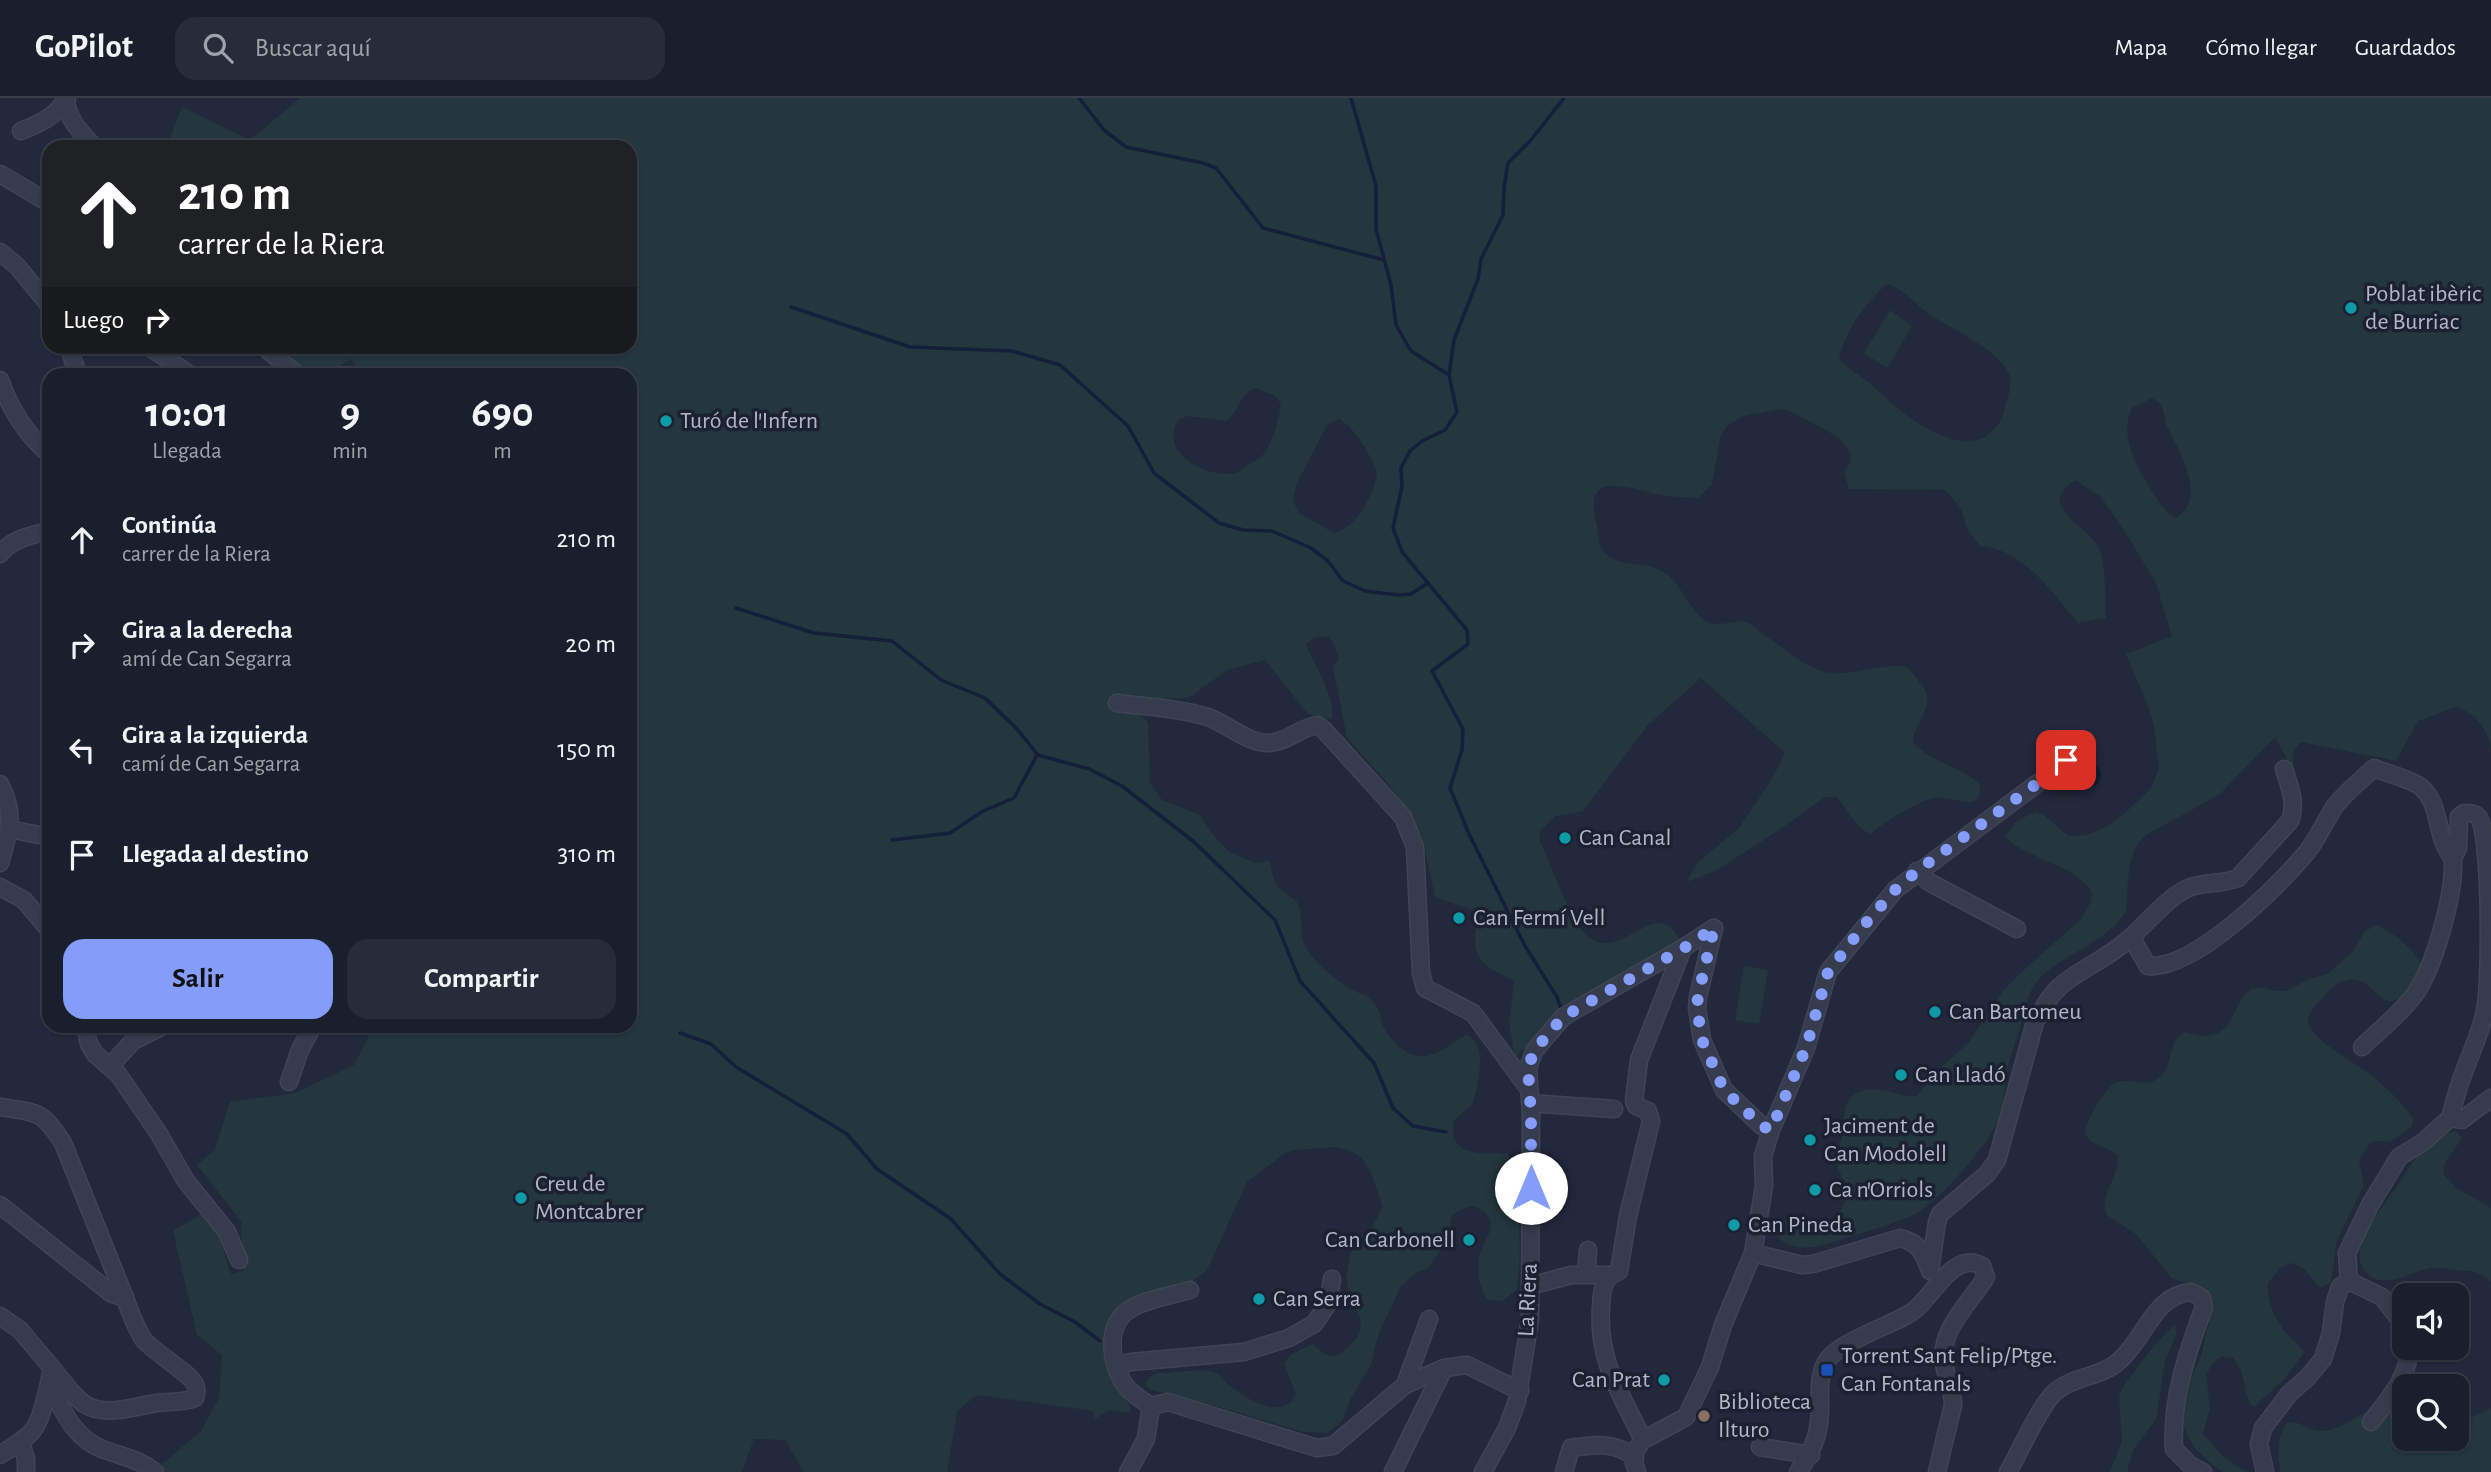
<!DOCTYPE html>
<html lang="es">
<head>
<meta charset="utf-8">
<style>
	:root { --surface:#1a1f2e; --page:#272c3a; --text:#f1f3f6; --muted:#9fa2aa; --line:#383d4a; --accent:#859dfa }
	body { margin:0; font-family:"Alegreya Sans",sans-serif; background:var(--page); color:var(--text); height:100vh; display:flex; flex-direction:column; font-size:26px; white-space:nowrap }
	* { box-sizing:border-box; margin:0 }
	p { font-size:23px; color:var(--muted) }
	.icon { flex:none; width:38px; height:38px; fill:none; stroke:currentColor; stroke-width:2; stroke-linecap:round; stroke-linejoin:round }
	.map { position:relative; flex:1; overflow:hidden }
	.drawer { position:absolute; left:42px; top:270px; width:595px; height:665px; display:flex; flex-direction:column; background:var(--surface); border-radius:21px; box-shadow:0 2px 5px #0004,0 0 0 2px var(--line) }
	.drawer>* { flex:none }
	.hud { position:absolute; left:42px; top:42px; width:595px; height:214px; border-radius:21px; box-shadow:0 2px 5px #0004,0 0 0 2px var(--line); background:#202124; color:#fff; overflow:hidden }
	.fabs { position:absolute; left:2392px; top:1185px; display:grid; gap:14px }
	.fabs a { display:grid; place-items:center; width:77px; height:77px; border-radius:14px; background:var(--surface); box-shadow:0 2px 5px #0004,0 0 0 2px var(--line); font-size:35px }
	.pin { position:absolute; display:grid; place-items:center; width:60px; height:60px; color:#fff; margin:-30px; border-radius:14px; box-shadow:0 4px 10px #0006 }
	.me { position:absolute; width:77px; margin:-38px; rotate:0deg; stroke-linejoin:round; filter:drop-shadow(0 0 5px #0008) }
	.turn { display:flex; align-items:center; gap:24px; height:147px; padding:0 21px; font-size:32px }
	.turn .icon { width:91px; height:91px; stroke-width:2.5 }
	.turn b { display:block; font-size:49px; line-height:60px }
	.then { display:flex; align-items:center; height:66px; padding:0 21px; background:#0003; gap:14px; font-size:26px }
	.eta { display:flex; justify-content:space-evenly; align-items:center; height:119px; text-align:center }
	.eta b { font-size:42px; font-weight:600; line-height:49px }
	.button { display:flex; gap:14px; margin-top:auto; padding:14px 21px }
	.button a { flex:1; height:80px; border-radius:21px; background:var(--accent); color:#111; font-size:28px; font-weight:600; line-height:80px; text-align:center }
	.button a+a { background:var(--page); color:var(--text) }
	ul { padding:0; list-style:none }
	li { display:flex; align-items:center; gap:21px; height:105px; padding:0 21px }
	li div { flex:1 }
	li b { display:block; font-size:26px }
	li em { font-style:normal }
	header { display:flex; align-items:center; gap:42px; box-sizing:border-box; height:98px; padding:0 35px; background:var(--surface); border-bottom:2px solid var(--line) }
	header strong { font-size:33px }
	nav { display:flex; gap:38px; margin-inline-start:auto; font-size:24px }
	.search { width:490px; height:63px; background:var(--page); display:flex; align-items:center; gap:18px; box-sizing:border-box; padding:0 24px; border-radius:21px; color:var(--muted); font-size:26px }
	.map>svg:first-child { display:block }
	.green { fill:#24363e; fill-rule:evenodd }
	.water { fill:#151e3b }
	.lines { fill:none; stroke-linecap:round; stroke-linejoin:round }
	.stream { stroke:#151e3b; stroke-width:3.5 }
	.minor-casing { stroke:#404556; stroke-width:19 }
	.minor { stroke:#363c4d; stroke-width:16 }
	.route { stroke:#859dfa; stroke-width:12; stroke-dasharray:0 21.6 }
	.culture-dot { fill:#0f9aa8; stroke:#1c2132; stroke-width:2.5 }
	.transit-dot { fill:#1a4fb4; stroke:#1c2132; stroke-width:2.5 }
	.education-dot { fill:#8d6e63; stroke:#1c2132; stroke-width:2.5 }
	.labels { text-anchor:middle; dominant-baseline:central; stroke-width:7; stroke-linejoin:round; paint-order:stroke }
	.poi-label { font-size:24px; fill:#b2b6c8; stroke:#1c2132; text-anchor:start }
	.street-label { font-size:24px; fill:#b2b6c8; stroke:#1c2132 }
</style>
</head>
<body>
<header>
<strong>GoPilot</strong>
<div class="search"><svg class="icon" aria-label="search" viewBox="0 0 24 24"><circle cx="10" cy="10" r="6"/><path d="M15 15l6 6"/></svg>Buscar aquí</div>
<nav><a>Mapa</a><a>Cómo llegar</a><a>Guardados</a></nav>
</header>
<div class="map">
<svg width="2491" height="1374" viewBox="0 0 2491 1374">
	<rect width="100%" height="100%" fill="#22293d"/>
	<!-- green -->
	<g class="green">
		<path d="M300,0H2491V654C2489,632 2477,616 2456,609L2418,623L2396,663L2301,644C2289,654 2293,663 2296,678L2275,639L2219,697L2146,737C2125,755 2129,787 2126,813C2106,848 2049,859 2032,891C2028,898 2027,908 2024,916C2019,935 2011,954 2007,973C2004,988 2004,1005 1999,1020C1989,1047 1937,1106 1911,1118C1889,1128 1863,1134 1840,1142C1818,1149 1792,1157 1776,1137L1780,1128L1787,1121C1797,1123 1809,1128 1818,1127C1834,1126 1847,1108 1846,1093C1846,1082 1837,1073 1836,1062C1836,1051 1843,1042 1844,1031C1844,1016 1843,1001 1859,994C1877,986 1899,1000 1917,998L1937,973L1969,944L2002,894L2025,871L2080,822L2091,804L2092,794C2071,764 2030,763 2005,739L2017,723L2035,714L2044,717L2068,738L2086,737L2106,729L2122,718L2152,689L2159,670L2154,628L2149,610L2126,556L2172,538L2156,485L2124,432L2101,399L2075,382L2065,390L2059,401C2064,424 2092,432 2100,453C2106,471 2105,501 2106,520L2078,525C2052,494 2023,451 1980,448L1967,431L1961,410L1945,392L1849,391L1844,373L1850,365L1851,355L1838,339L1790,313L1780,311L1743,318L1727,328L1721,337L1712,386L1698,400C1684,399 1669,399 1656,396C1622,388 1582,373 1597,427C1599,434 1597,442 1600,448C1612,472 1643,462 1662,473C1682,484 1687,511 1707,524C1720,531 1735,519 1749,525C1754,527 1757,532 1761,535C1782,548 1800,566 1824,574C1846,580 1895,562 1907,570C1913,574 1917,581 1921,586C1939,607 1913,623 1913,644C1932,666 1959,666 1979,686L1980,696L1974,704C1960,705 1948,698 1934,700C1920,702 1881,726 1870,736C1854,727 1848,713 1837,699H1825L1779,732L1717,772L1687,784L1696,766L1739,730L1772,681L1785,655L1701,580L1648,627L1583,713L1555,718L1539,734L1540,743C1551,766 1571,825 1589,839C1623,866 1658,792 1681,845L1552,920L1515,960L1509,925L1514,884C1507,878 1502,877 1495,873C1470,860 1474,841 1478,819L1472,812L1435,799L1422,738L1392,690L1347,640L1333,569L1339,561L1334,546L1328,538L1314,540L1306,546C1314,566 1336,601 1332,620L1324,623L1307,615L1265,562L1227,572L1189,600L1122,602L1121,613L1141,618L1148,625L1150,685L1162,702L1200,717L1211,734L1228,753L1254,765L1270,763C1272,776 1274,788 1286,796C1290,799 1295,800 1298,806C1304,820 1298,839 1308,853C1315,865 1340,885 1352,892C1361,896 1369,898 1375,906C1380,912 1380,919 1382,926C1388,939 1402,955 1417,958C1434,961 1452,945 1466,937C1490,944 1477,989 1472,1007L1454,1022C1446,1058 1482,1056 1507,1055C1520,1076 1523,1168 1516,1192L1504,1202L1499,1203L1488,1202L1485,1199L1478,1180L1479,1158L1490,1133L1491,1123L1485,1114L1476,1109L1470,1108L1456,1114L1452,1118L1445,1146L1427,1171L1417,1174L1401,1188L1378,1237L1371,1267L1351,1300L1342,1323L1327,1335L1303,1334L1223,1310L1151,1292L1147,1289L1145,1285L1153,1277L1159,1275C1174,1275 1201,1270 1214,1274C1221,1277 1224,1283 1230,1288C1246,1301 1284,1324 1296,1296L1284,1266L1290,1257L1312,1246C1324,1255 1331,1264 1344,1253C1377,1224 1352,1217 1347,1184C1346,1172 1351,1153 1354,1141L1370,1133L1383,1109L1372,1077L1362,1060L1349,1052L1334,1049L1295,1052L1285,1055L1247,1084L1207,1172L1184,1190L1124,1207C1118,1218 1109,1229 1105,1241C1097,1267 1121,1289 1131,1311L1129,1315L1110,1312L1093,1322L1094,1313L977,1297L957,1313L947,1374H804L785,1342L754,1341L742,1374H166L160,1368L201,1333L219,1300L222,1257L197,1237L173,1133L203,1115L218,1133L231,1176L243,1173L241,1123L197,1067L215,1051L230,1004L295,995L354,967L374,928H630V276H361L351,261L328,276H305L285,252L288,248H630V49L167,48L182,9L250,42ZM1887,186C1907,192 1916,209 1934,219C1957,234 1991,248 2007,272C2015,285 2007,299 2004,313C2002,323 1995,332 1986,338C1957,357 1909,321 1888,302C1881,296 1875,289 1868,284C1858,276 1848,271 1839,261C1845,233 1866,204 1887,186ZM1255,290L1274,297L1281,306C1279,321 1274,339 1266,353C1262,359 1256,362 1250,366C1244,370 1238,376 1230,376C1203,378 1159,354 1178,322L1187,318L1226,323C1239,314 1239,297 1255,290ZM2152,300C2161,304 2165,313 2165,324C2176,348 2211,402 2175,420C2165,415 2160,405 2154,396C2138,371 2118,340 2132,310ZM1339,321C1354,328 1373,360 1377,376C1373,397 1357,430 1334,435L1299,415L1293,403L1297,385L1327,327Z"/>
		<path d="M1890,212L1912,228L1887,270L1864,255Z"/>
		<path d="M2377,827C2393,835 2417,852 2422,869C2416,879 2405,903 2391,903C2384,904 2378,896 2373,892C2350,868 2330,889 2314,910C2311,914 2307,919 2308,924C2313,941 2342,957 2355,966C2376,980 2400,1000 2413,1021L2412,1028L2390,1044L2376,1043L2370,1045L2359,1062L2364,1087L2337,1142L2331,1184L2320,1190L2304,1171L2293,1165L2281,1169L2268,1185C2266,1203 2276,1224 2289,1238C2294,1244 2301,1247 2304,1255L2284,1281L2254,1309C2241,1297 2249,1278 2233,1260L2222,1258L2212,1266L2206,1277L2210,1310L2203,1336L2224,1360L2247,1374H2223L2210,1365L2193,1348L2183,1327L2192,1278L2200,1261L2214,1204L2195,1188L2172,1180L2136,1136L2107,1117C2097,1099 2121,1077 2118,1057C2110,1050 2091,1047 2086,1038C2081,1028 2107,987 2117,984C2131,980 2146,990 2159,980C2174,967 2167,944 2184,934L2204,938L2219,935L2228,927L2242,900L2251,891L2263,889L2275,893H2287L2309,881L2327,876L2352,855L2365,833Z"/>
		<path d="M1744,868L1768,872L1759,926L1735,922Z"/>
		<path d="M2456,1033L2462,1040L2445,1065L2443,1075L2456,1090L2491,1110V1184C2482,1173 2471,1173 2457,1172C2449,1172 2440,1169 2431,1170C2411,1173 2384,1194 2366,1174C2344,1149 2383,1110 2396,1090C2411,1066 2427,1040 2456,1033Z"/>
		<path d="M2175,1226L2177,1235L2165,1263L2156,1321L2133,1352L2127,1374H2110L2122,1343L2119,1300L2122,1290L2153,1249Z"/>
		<path d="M2491,1310V1374H2280C2278,1355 2276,1340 2288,1324C2300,1323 2304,1329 2314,1332C2332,1337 2355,1320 2370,1311L2404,1319V1340H2457V1326Z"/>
	</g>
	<!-- water -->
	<circle class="water" cx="2089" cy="677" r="12"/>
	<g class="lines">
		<!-- stream -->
		<g class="stream">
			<path d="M1079,0L1104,32L1126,49L1203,65L1216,70L1263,130L1384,162"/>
			<path d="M1351,0L1376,88V131L1391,187L1396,227L1411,253L1449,277"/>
			<path d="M791,209L910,249L1012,253L1060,267L1128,328L1154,375L1219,425L1243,432L1272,433L1311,450L1328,463L1343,483L1365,493L1398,497L1411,496L1428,485"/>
			<path d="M736,510L814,535L892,543L941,582L985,600L1017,631L1038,657L1089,671L1122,688L1193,743L1275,822L1300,883L1374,965L1393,1010L1413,1028L1446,1034"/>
			<path d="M892,742L950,735L983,713L1014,700L1037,657"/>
			<path d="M1562,913L1557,899L1525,848L1469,736L1450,690L1462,652L1463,631L1432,573L1468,546L1467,532L1402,454L1393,430L1402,388L1401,370L1410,353L1422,343L1445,332L1457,314L1449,277L1454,242L1478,181L1481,161L1503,117L1504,89L1508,65L1531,42L1564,0"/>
			<path d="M680,935L711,946L736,969L847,1036L877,1071L951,1121L1000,1176L1040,1206L1075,1224L1100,1243"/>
		</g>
		<defs>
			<g id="minor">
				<path d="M66,3C68,23 82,35 94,49"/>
				<path d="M21,33C39,26 57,18 67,0"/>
				<path d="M0,76L49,105"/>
				<path d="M0,154L17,168L49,207"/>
				<path d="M68,248L78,276"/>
				<path d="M148,248L189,276"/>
				<path d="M263,248L296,276"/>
				<path d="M0,282C10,311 26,336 49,356"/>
				<path d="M0,456C12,441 31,437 49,433"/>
				<path d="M1117,605C1148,609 1178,610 1208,619C1225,625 1248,645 1267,645C1286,645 1299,630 1317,627L1324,632L1403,719L1415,749L1421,875L1425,890L1473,915L1528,990"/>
				<path d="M0,686C16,718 9,732 0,765"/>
				<path d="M9,731L39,737L49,736"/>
				<path d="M1917,773L1929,784L2017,831"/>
				<path d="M0,789L24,802L49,832"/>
				<path d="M1714,830L1698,899L1697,910L1702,942L1724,992L1762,1028L1771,1032"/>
				<path d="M2131,839L2148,868C2195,872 2278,788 2307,754C2318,740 2325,723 2335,708C2346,694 2361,682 2374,670C2386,675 2411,681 2421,689C2442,707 2435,741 2453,760"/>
				<path d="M85,928L89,946L95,956L118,976L159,1036L186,1083L227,1134L239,1162"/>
				<path d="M2362,949C2378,933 2398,918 2412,900C2434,873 2455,795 2453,760"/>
				<path d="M111,967L133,943L163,928"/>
				<path d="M289,984L300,952L313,928"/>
				<path d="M1530,1005L1614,1011"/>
				<path d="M0,1009C38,1015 42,1012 63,1045L125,1200"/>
				<path d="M2450,1020C2454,1005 2458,989 2464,974C2471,954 2481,934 2485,913C2491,884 2491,739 2479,720C2476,715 2470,715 2464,715L2459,719L2458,750L2453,760"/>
				<path d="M2450,1020L2462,1022L2491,1000"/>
				<path d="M0,1107L112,1196L125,1200C130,1214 135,1228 143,1241C154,1255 194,1277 196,1289C197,1293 196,1296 195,1300C183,1305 169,1303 157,1305C135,1308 107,1319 86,1307C73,1299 62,1282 52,1270"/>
				<path d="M1753,1155L1802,1167L1813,1166L1900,1140C1918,1144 1923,1154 1929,1170"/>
				<path d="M1930,1173L1937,1124L1940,1116L1987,1076L1997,1062L2035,924C2043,910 2050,896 2063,886C2084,869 2110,859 2130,840C2148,824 2164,803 2186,791C2203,783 2221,787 2238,780L2290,723C2297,706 2289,687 2284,671"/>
				<path d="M1586,1176L1588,1152"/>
				<path d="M2349,1183L2347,1155L2370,1107L2399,1059L2422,1045L2450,1020"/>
				<path d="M1530,1188L1571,1177H1610"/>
				<path d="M0,1218L20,1232L52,1270L49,1286C62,1312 75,1342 105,1352C123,1359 139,1361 155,1374"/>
				<path d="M1116,1268L1131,1264L1244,1254L1289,1240L1314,1226L1328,1206L1332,1181"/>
				<path d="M1405,1287L1429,1221"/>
				<path d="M1151,1308L1168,1304L1317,1350L1333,1348L1405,1287L1444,1270L1467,1267L1520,1293"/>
				<path d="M1151,1308C1142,1302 1131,1296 1125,1287C1110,1265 1104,1225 1132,1210C1147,1201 1173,1197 1190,1192"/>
				<path d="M2371,1324C2387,1303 2410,1278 2409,1250"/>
				<path d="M1643,1342C1621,1295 1597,1263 1601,1209C1602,1192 1602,1180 1619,1173L1628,1118L1651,1023L1648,1013L1636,1008L1634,1003L1639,962L1683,850"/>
				<path d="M21,1344L26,1361V1374"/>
				<path d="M1760,1349L1811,1357"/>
				<path d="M0,1357C40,1332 37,1332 49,1286"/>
				<path d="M1128,1374L1146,1341L1151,1308"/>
				<path d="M1393,1374L1444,1270"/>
				<path d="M1483,1374L1507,1330L1517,1303L1530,1220L1531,1016L1528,970L1534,953L1563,919L1683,850L1714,830"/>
				<path d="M1564,1374L1571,1350C1596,1346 1614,1344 1635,1359"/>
				<path d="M1637,1374L1634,1365L1635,1353L1643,1342L1686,1319L1710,1269L1723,1227L1753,1155L1764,1088L1763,1058L1771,1032L1806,950L1828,874L1895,792L2042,682L2066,662L2073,649"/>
				<path d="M1798,1374C1809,1359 1817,1344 1819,1325C1822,1305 1816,1286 1825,1266C1834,1245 1891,1228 1912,1214C1931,1202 1953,1151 1982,1168L1986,1179C1970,1205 1939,1231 1944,1265C1946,1280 1953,1292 1953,1307L1937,1374"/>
				<path d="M2008,1374C2019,1355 2040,1308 2054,1295C2073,1277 2102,1280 2120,1262C2144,1241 2155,1196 2191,1194L2202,1200L2204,1209C2187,1255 2171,1302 2174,1351L2190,1367L2203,1374"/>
				<path d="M2265,1374L2259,1346L2263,1330L2289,1296L2308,1279L2323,1261L2331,1235L2335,1204L2340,1189L2349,1183L2382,1199L2404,1227"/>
			</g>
		</defs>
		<!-- minor casing -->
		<use href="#minor" class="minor-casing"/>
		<!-- minor -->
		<use href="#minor" class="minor"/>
	</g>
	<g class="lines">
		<!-- route -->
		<path class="route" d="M1531,1090V1016L1528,970L1534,953L1563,919L1684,850L1714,830L1698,898L1697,910L1702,942L1724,992L1762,1028L1771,1032L1806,950L1828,874L1866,825L1895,792L1917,773L2042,682L2066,662"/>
	</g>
	<!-- markers -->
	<g class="culture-dot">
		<circle cx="2351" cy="210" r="7"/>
		<circle cx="666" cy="323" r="7"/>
		<circle cx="1565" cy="740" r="7"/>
		<circle cx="1459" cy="820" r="7"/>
		<circle cx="1935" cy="914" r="7"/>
		<circle cx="1901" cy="977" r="7"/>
		<circle cx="1810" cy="1042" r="7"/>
		<circle cx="1815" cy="1092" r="7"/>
		<circle cx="521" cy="1100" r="7"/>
		<circle cx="1734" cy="1127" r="7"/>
		<circle cx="1469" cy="1142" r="7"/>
		<circle cx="1259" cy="1201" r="7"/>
		<circle cx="1664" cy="1282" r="7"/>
	</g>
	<rect class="transit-dot" x="1820" y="1265" width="14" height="14" rx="3.5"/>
	<circle class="education-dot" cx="1704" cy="1318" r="7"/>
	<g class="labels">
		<!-- poi labels -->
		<g class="poi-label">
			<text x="2365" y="196">Poblat ibèric<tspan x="2365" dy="28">de Burriac</tspan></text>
			<text x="680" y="323">Turó de l'Infern</text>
			<text x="1579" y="740">Can Canal</text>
			<text x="1473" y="820">Can Fermí Vell</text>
			<text x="1949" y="914">Can Bartomeu</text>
			<text x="1915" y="977">Can Lladó</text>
			<text x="1824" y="1028">Jaciment de<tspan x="1824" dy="28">Can Modolell</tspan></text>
			<text x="535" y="1086">Creu de<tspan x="535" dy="28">Montcabrer</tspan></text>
			<text x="1829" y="1092">Ca n'Orriols</text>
			<text x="1748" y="1127">Can Pineda</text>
			<text x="1455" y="1142" text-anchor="end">Can Carbonell</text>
			<text x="1273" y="1201">Can Serra</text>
			<text x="1841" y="1258">Torrent Sant Felip/Ptge.<tspan x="1841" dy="28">Can Fontanals</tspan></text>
			<text x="1650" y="1282" text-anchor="end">Can Prat</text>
			<text x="1718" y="1304">Biblioteca<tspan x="1718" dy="28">Ilturo</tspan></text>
		</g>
		<!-- street labels -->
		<g class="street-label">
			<text transform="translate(1528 1202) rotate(-87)">La Riera</text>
		</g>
	</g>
</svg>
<div class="fabs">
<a><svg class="icon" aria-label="sound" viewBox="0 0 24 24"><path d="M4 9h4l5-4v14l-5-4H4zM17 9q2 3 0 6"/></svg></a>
<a><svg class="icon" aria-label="search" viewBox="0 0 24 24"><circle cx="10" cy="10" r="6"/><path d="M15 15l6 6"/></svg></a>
</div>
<div class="pin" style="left:2066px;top:662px;background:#d93025"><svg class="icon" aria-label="arrive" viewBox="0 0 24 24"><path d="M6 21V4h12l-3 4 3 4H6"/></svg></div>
<svg class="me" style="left:1531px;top:1090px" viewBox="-20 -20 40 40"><circle r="19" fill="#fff"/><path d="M0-13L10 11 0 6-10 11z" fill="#859dfa"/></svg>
<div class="hud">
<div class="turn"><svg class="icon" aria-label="ahead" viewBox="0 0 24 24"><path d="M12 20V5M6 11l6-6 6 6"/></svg><div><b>210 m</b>carrer de la Riera</div></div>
<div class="then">Luego<svg class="icon" aria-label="right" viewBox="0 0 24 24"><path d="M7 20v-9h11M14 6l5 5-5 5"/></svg></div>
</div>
<section class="drawer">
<div class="eta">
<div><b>10:01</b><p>Llegada</p></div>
<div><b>9</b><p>min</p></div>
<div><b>690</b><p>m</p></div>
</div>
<ul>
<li><svg class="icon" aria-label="ahead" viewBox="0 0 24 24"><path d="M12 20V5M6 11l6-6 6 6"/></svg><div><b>Continúa</b><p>carrer de la Riera</p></div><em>210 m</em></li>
<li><svg class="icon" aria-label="right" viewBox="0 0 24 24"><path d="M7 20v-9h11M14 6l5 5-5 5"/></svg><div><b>Gira a la derecha</b><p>amí de Can Segarra</p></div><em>20 m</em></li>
<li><svg class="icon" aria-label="left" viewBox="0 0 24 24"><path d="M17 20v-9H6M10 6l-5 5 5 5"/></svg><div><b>Gira a la izquierda</b><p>camí de Can Segarra</p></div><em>150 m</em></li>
<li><svg class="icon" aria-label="arrive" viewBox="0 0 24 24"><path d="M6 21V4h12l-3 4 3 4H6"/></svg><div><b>Llegada al destino</b></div><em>310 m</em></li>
</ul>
<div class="button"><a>Salir</a><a>Compartir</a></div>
</section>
</div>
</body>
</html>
